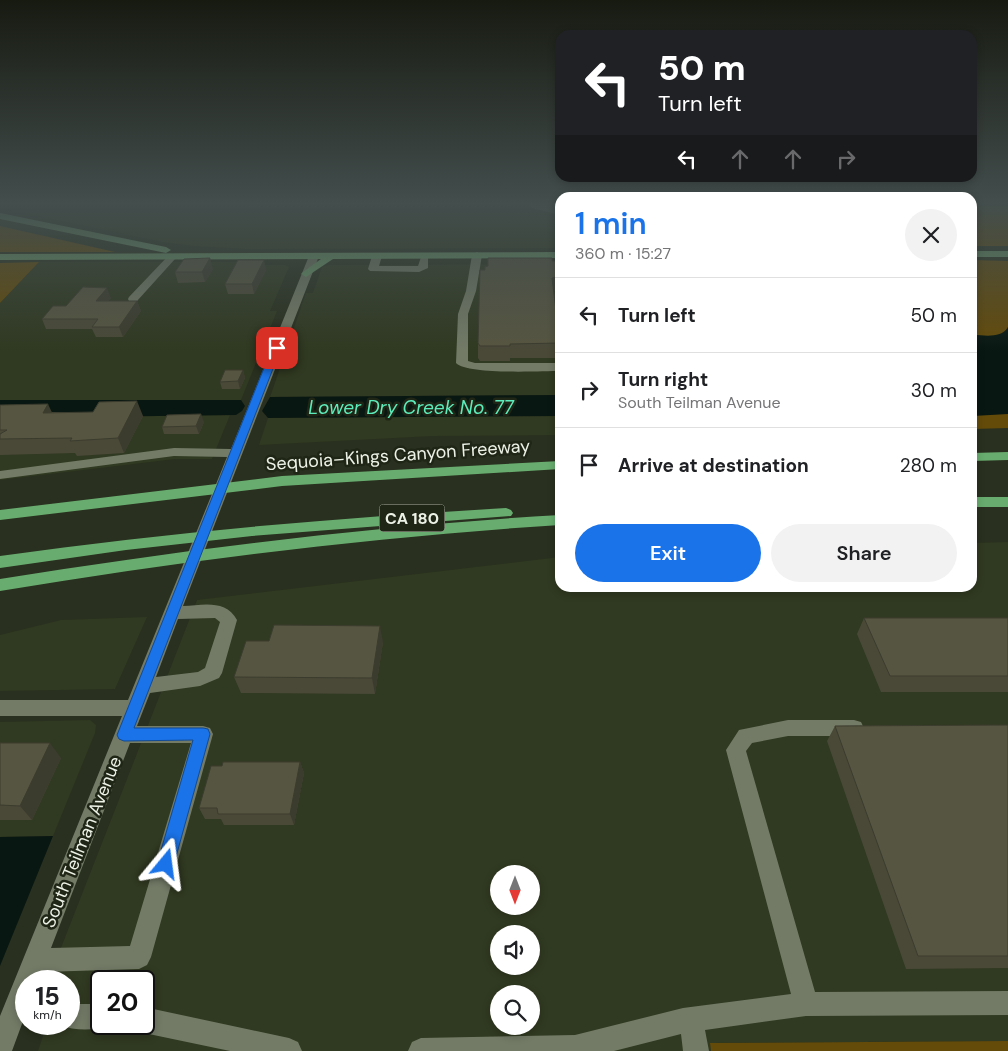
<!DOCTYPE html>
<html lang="en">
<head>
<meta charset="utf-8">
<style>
	:root { --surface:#fff; --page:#f2f2f2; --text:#202124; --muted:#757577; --line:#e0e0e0; --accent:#1a73e8 }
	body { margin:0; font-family:"DM Sans",sans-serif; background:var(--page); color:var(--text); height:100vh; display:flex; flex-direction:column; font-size:19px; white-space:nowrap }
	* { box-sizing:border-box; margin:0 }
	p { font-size:16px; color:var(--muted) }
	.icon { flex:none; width:28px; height:28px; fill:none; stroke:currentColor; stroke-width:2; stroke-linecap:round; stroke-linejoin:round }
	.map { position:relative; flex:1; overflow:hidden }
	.panel { position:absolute; left:555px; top:192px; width:422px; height:400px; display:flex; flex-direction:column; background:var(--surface); border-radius:15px; box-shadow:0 2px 8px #0003 }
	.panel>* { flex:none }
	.hud { position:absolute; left:555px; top:30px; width:422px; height:152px; border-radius:15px; box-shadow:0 2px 8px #0003; background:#202124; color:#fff; overflow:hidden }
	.needle { width:32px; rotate:180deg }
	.fabs { position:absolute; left:490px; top:865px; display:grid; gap:10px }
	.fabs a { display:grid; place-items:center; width:50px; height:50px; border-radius:50%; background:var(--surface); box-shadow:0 2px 8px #0003; font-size:25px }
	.speed { position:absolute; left:15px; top:970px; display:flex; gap:10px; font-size:25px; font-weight:700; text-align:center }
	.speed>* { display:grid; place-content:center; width:65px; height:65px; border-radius:50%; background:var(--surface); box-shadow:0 2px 8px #0003; line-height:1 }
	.speed small { font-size:12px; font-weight:400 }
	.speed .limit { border:2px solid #111; border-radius:8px; background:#fff; color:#111 }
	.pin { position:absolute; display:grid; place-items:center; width:42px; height:42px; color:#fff; margin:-21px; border-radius:10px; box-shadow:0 2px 8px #0006 }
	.me { position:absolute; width:55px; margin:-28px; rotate:16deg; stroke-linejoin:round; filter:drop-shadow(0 0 4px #0008) }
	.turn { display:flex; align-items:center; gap:18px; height:105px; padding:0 20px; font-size:22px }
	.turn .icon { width:65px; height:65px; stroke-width:2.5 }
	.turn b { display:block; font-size:35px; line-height:42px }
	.lanes { display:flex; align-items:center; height:48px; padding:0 20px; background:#0003; justify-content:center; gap:25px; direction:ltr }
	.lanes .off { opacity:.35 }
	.round { display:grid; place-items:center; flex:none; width:52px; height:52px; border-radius:26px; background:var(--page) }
	.headline { display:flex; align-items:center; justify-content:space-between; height:85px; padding:0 20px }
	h1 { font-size:30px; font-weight:600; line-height:38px; color:var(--accent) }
	.action { display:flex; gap:10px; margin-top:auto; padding:10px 20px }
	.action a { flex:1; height:58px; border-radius:30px; background:var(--accent); color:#fff; font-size:20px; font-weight:600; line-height:58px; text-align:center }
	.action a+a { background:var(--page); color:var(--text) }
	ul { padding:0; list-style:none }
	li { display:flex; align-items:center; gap:15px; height:75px; padding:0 20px; border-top:1px solid var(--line) }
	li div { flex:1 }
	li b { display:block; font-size:19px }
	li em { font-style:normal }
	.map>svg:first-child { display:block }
	.built { fill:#303921; fill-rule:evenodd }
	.green { fill:#644b0a }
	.water { fill:#091712 }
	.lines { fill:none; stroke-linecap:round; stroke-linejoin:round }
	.taxiway { fill:#62695a; fill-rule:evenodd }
	.minor { fill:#737b67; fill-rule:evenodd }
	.major { fill:#6c996c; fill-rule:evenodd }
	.highway { fill:#68ad6f; fill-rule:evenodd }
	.wall { fill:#4a4938 }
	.shaded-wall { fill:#3c3c2e }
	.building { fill:#565541; stroke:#3c3c2e }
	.route { fill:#1a73e8; stroke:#114b97 }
	.labels { text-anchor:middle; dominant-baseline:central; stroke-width:5; stroke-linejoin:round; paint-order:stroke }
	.shield { fill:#202616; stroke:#b0b5a8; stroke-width:1 }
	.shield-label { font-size:16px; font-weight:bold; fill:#edf2e7 }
	.street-label { font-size:18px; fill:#edf2e7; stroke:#202616 }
	.water-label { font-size:19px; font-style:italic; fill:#5cedbc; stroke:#202616 }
</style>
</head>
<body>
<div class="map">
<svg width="1008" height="1051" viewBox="0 0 1008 1051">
	<rect width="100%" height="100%" fill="#29301f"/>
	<!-- built -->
	<g class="built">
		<path d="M0,204H560V248L247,249L195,246L163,242L0,208Z"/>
		<path d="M39,262H243L242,265H285L289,267L270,311H277L241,400H0V303Z"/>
		<path d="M560,264V395L270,397L306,293H313L322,267L328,265Z"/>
		<path d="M230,415L212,459H175L0,480V418Z"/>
		<path d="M560,416V435L433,436L259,445L268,418Z"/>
		<path d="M1008,542V1041L710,1043L711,1051H38L47,1024H69V981H48L197,600L560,557V588H972L973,543ZM499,874H531V906H499ZM499,934H531V966H499ZM101,981H144V1024H101ZM499,994H531V1026H499Z"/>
		<path d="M147,617L115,689L0,691V635L61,620Z"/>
		<path d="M90,720L96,725L95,733L53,836L0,837V722Z"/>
	</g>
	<!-- green -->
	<g class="green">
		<path d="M972,204H1008V246H973Z"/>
		<path d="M0,226L115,252H0Z"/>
		<path d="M972,260L1008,261V428L973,429Z"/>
		<path d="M39,262L0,303V263Z"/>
		<path d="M1008,1041V1051H711L710,1043Z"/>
	</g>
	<!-- water -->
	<g class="water">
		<path d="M1008,327V414L973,416V335C984,335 1001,339 1008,327Z"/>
		<path d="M560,395V416L268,418L262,411L270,397Z"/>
		<path d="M0,400H241L245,406L242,411L236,415L0,418Z"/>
		<path d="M53,836L0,966V837Z"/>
	</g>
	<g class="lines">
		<!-- taxiway -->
		<path class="taxiway" d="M528,204H560V215L532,208Z"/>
		<!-- minor -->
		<g class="minor">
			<path d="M477,252L482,255L476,291L468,314V361L475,363H560V371C540,371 468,375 456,363L458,314L466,291L472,255Z"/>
			<path d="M314,253L319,256L183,606C203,605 226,599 237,620L222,673L219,678L200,686L150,693L137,726H203L210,728L213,734L151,957L147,965L139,969L42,972L38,981H26V1013L12,1051H0V1016L122,716H0V700H128L227,457L174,456L0,479V471L174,448L231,449L309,256ZM215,618L220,622L205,668L198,672L156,677L178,619ZM130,743H191L130,946L51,948Z"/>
			<path d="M377,253L382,256L379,266H418L422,254H428V268L419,272L370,271L368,269L372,256Z"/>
			<path d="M172,254L177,257L175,259L137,301H129L128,299L129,297L169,255Z"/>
			<path d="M788,720H854L861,722L864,728L861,734L854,736H788L752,743L746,751L815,992L1008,991V1015L806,1016L705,1030L709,1051H683L681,1034L614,1051H408L412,1042L421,1038L575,1035L683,1008L791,994L726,750L739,730Z"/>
			<path d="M69,1004H101V1024L110,1025C95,1031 75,1031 60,1025L69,1024Z"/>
			<path d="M144,1007L289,1038L298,1042L302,1051H230L144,1033L135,1029L133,1024H144Z"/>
		</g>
		<!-- major -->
		<g class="major">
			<path d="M0,213L166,247L171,250L166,253L0,219Z"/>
			<rect x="972" y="251" width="36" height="6"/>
			<path d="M560,252V258L333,259L306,277L301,274L303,272L321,259L0,260V254Z"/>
		</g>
		<!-- highway -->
		<g class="highway">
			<path d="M1008,452V460L972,461V453Z"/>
			<path d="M560,461V469L282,486L0,520V510L282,476Z"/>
			<rect x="972" y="497" width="36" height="10"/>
			<path d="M506,508L511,510L513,513L511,516L252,536L126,550L0,568V556C168,532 337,518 506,508Z"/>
			<path d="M560,515V525C372,537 186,560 0,591V579C186,549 372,526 560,515Z"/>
		</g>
	</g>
	<!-- wall -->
	<g class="wall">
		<path d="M552,261L554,291L560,343V358H510V361H480L478,358V343L485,270Z"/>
		<path d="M213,269L205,282L178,283L175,272Z"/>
		<path d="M266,270L254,294H228L225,284Z"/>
		<path d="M111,298L108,301H137L141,311L123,337H96L92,329H46L42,319L66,306Z"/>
		<path d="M243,370L245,378L240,389H222L220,382Z"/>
		<path d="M0,405L52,412L143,416L124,453L77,456L75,453L0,455Z"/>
		<path d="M204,422L199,434H164L162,427Z"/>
		<path d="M864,618H1008V692H881L857,634Z"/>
		<path d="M269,641L383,642L375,694L241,693L234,677Z"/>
		<path d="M1008,725V968L906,969L827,741L835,726Z"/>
		<path d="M0,743L61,758L32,820H0Z"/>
		<path d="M300,762L304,773L294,825H224L221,819H205L199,808L222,766Z"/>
	</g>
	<!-- shaded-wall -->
	<g class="shaded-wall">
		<path d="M210,258L213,269L205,282L202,272Z"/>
		<path d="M264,260L266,270L254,294L252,284Z"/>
		<path d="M560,276V290L551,292L552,278Z"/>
		<path d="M107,288L111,298L99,311L96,301Z"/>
		<path d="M137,301L141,311L123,337L119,327Z"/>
		<path d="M243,370L245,378L240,389L238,381Z"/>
		<path d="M137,401L143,416L124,453L118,438Z"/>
		<path d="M48,404L55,419L43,413Z"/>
		<path d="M201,414L204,422L199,434L196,426Z"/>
		<path d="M380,626L383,642L375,694L372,678Z"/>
		<path d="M50,743L61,758L32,820L20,806Z"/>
		<path d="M300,762L304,773L294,825L290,814Z"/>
	</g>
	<!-- building -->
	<g class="building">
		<path d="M210,258L202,272H175L184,259Z"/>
		<path d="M488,258H552V261H560V276L552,278L560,343L510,344V346H480L478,343L480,270H485V267L488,266Z"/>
		<path d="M238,260H264L252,284H225Z"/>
		<path d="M83,287L107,288L96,301H137L119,327H92L98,319H42L53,306H66Z"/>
		<path d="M225,370H243L238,381L220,382Z"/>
		<path d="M137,401L118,438L70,441L72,438L0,439V434L7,430H0V405L48,404L43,413L93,412L99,402Z"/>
		<path d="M201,414L196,426L162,427L167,415Z"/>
		<path d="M864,618H1008V676H890Z"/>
		<path d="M274,625L380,626L372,678L234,677L246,641H269Z"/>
		<path d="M1008,725V956H918L835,726Z"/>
		<path d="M0,743H50L20,806L0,805Z"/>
		<path d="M223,762H300L290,814H218L217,808H199L211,766H222Z"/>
	</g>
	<!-- sky -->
	<linearGradient id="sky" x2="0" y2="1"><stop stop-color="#171a11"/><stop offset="0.58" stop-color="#434e4d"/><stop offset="1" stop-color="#434e4d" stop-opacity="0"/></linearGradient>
	<rect width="1008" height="351" fill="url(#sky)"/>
	<!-- route -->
	<path class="route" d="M277,345L281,348L134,728H203L208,729L210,734L174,864L172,870L166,872L160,870L157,864L193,740L124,741L119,739L117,735L272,348Z"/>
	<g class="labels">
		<!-- shield labels -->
		<rect class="shield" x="379.5" y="504.5" width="65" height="27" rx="4"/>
		<g class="shield-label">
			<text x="412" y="518">CA 180</text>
		</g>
		<!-- street labels -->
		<g class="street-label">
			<text transform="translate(398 455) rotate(-4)">Sequoia–Kings Canyon Freeway</text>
			<text transform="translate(82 842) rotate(-68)">South Teilman Avenue</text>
		</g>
		<!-- water labels -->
		<g class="water-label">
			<text x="411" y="407">Lower Dry Creek No. 77</text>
		</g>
	</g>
</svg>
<div class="fabs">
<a><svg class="needle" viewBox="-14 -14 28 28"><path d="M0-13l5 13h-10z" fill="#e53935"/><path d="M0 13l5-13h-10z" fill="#757577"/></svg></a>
<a><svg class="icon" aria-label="sound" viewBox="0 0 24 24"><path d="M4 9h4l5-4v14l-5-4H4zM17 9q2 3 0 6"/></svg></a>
<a><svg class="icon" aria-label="search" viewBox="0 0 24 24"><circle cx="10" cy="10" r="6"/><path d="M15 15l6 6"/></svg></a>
</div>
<div class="speed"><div>15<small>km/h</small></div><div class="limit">20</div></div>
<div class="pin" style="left:277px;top:348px;background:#d93025"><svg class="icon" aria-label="arrive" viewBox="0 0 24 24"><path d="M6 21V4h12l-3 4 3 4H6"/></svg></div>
<svg class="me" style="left:166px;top:864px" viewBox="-20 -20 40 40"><path d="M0-17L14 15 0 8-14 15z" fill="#1a73e8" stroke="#fff" stroke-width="4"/></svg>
<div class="hud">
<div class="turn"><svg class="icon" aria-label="left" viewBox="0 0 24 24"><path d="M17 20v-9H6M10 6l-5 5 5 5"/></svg><div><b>50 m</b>Turn left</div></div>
<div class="lanes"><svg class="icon" aria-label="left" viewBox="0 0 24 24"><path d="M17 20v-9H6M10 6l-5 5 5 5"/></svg><svg class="icon off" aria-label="ahead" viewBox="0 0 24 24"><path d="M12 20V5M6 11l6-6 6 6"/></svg><svg class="icon off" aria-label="ahead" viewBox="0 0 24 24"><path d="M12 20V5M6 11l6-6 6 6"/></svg><svg class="icon off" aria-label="right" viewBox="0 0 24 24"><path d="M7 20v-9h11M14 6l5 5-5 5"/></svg></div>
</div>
<section class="panel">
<div class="headline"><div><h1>1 min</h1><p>360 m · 15:27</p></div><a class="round"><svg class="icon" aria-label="close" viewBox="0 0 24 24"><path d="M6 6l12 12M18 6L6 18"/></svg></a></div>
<ul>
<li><svg class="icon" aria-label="left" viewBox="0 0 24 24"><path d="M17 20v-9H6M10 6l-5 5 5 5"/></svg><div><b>Turn left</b></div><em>50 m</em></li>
<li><svg class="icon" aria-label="right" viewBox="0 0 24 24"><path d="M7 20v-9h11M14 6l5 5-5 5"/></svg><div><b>Turn right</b><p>South Teilman Avenue</p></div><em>30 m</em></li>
<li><svg class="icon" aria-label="arrive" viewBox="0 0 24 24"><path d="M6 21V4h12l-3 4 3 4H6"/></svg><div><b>Arrive at destination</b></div><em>280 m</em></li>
</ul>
<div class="action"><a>Exit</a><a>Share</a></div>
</section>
</div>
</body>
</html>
